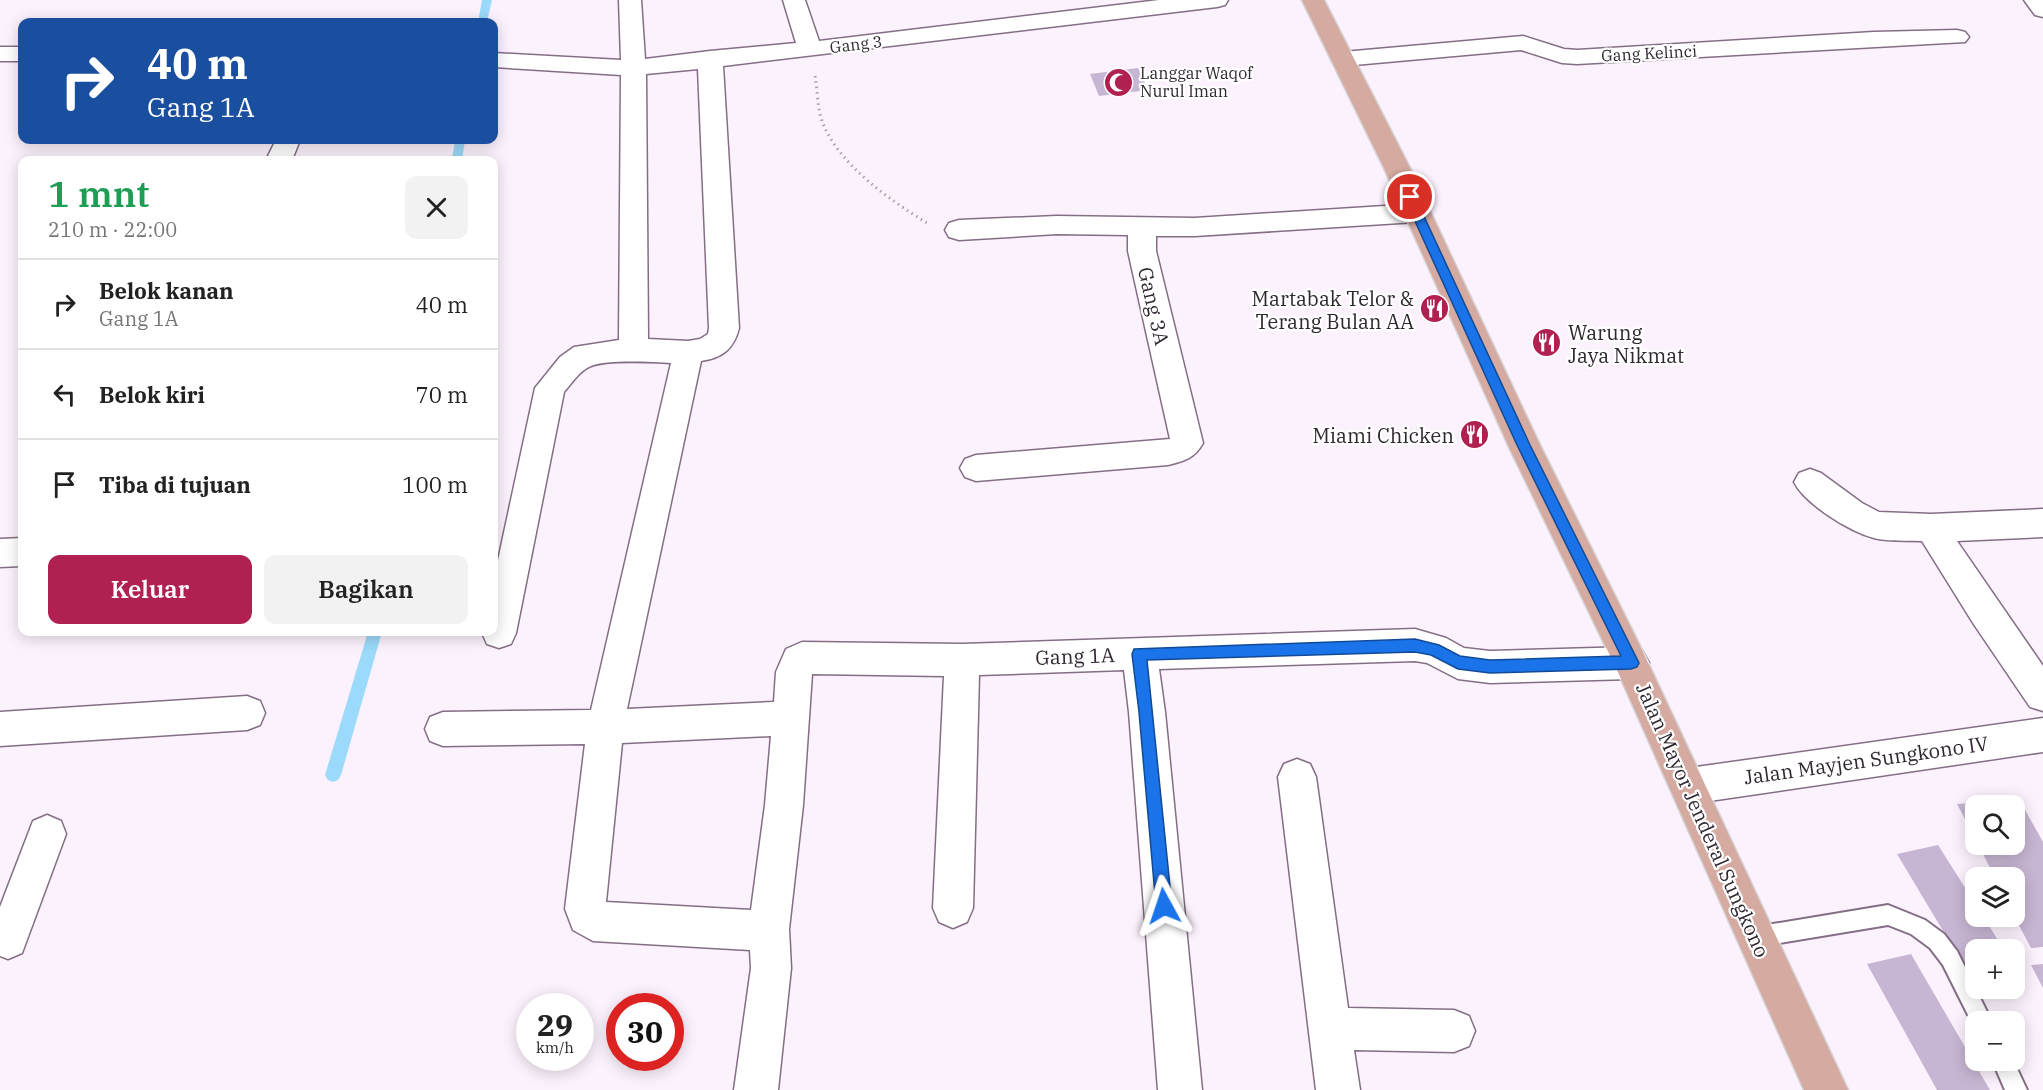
<!DOCTYPE html>
<html lang="id">
<head>
<meta charset="utf-8">
<style>
	:root { --surface:#fff; --page:#f2f2f2; --text:#222; --muted:#767676; --line:#e0e0e0; --accent:#b02050 }
	body { margin:0; font-family:"IBM Plex Serif",serif; background:var(--page); color:var(--text); height:100vh; display:flex; flex-direction:column; font-size:22px; white-space:nowrap }
	* { box-sizing:border-box; margin:0 }
	p { font-size:20px; color:var(--muted) }
	.icon { flex:none; width:33px; height:33px; fill:none; stroke:currentColor; stroke-width:2; stroke-linecap:round; stroke-linejoin:round }
	.map { position:relative; flex:1; overflow:hidden }
	.sheet { position:absolute; left:18px; top:156px; width:480px; height:480px; display:flex; flex-direction:column; background:var(--surface); border-radius:12px; box-shadow:0 3px 15px #0003 }
	.sheet>* { flex:none }
	.hud { position:absolute; left:18px; top:18px; width:480px; height:126px; border-radius:12px; box-shadow:0 3px 15px #0003; background:#1a4fa0; color:#fff; overflow:hidden }
	.fabs { position:absolute; left:1965px; top:795px; display:grid; gap:12px }
	.fabs a { display:grid; place-items:center; width:60px; height:60px; border-radius:12px; background:var(--surface); box-shadow:0 3px 15px #0003; font-size:30px }
	.speed { position:absolute; left:516px; top:993px; display:flex; gap:12px; font-size:30px; font-weight:700; text-align:center }
	.speed>* { display:grid; place-content:center; width:78px; height:78px; border-radius:50%; background:var(--surface); box-shadow:0 3px 15px #0003; line-height:1 }
	.speed small { font-size:15px; font-weight:400 }
	.speed .limit { border:9px solid #d22; background:#fff; color:#111 }
	.pin { position:absolute; display:grid; place-items:center; width:51px; height:51px; color:#fff; margin:-26px; border:3px solid #fff; border-radius:50%; box-shadow:0 2px 6px #0007 }
	.me { position:absolute; width:66px; margin:-33px; rotate:355deg; stroke-linejoin:round; filter:drop-shadow(0 0 4px #0008) }
	.turn { display:flex; align-items:center; gap:21px; height:126px; padding:0 30px; font-size:27px }
	.turn .icon { width:78px; height:78px; stroke-width:2.5 }
	.turn b { display:block; font-size:42px; line-height:51px }
	.round { display:grid; place-items:center; flex:none; width:63px; height:63px; border-radius:12px; background:var(--page) }
	.head { display:flex; align-items:center; justify-content:space-between; height:102px; padding:0 30px }
	h1 { font-size:36px; font-weight:600; line-height:45px; color:#1e9e55 }
	.primary-button { display:flex; gap:12px; margin-top:auto; padding:12px 30px }
	.primary-button a { flex:1; height:69px; border-radius:12px; background:var(--accent); color:#fff; font-size:24px; font-weight:600; line-height:69px; text-align:center }
	.primary-button a+a { background:var(--page); color:var(--text) }
	ul { padding:0; list-style:none }
	li { display:flex; align-items:center; gap:18px; height:90px; padding:0 30px; border-top:2px solid var(--line) }
	li div { flex:1 }
	li b { display:block; font-size:22px }
	li em { font-style:normal }
	.map>svg:first-child { display:block }
	.lines { fill:none; stroke-linecap:round; stroke-linejoin:round }
	.stream { fill:#9bdafa; fill-rule:evenodd }
	.building { fill:#c7b6d3 }
	.service-casing { stroke:#846e86; stroke-width:4 }
	.minor-casing { stroke:#846e86; stroke-width:3 }
	.primary-casing { stroke:#d6d4d6; stroke-width:3 }
	.path { stroke:#aba1ac; stroke-width:3; stroke-dasharray:1.5 4; stroke-linecap:butt }
	.service { fill:#fff; fill-rule:evenodd }
	.minor { fill:#fff; fill-rule:evenodd }
	.primary { fill:#d4aaa1; fill-rule:evenodd }
	.route { fill:#1a73e8; stroke:#114b97; stroke-width:1.5 }
	.labels { text-anchor:middle; dominant-baseline:central; stroke-width:4.5; stroke-linejoin:round; paint-order:stroke }
	.far-street-label { font-size:16px; fill:#312732; stroke:#fff }
	.far-poi-label { font-size:16px; fill:#312732; stroke:#fff; text-anchor:start }
	.poi-label { font-size:20px; fill:#312732; stroke:#fff; text-anchor:end }
	.street-label { font-size:20px; fill:#312732; stroke:#fff }
</style>
</head>
<body>
<div class="map">
<svg width="2043" height="1090" viewBox="0 0 2043 1090">
	<rect width="100%" height="100%" fill="#fcf2fd"/>
	<g class="lines">
		<!-- stream -->
		<g class="stream">
			<path d="M482,0H492L487,22H478Z"/>
			<path d="M455,140H465L462,160H452Z"/>
			<path d="M368,632H382L341,775L338,780L333,782L328,780L325,775Z"/>
		</g>
	</g>
	<!-- building -->
	<g class="building">
		<path d="M1138,68L1148,90L1099,96L1090,74Z"/>
		<path d="M2019,799L2043,842V947L2031,948L2014,916V878H1995L1978,844H2014V806H1976V840L1957,804Z"/>
		<path d="M1938,845L1976,905V916H1983L2004,950H1976V963L1964,966L1897,854Z"/>
		<path d="M1911,954L1990,1090H1937L1867,964Z"/>
		<path d="M2043,964V988L2031,965Z"/>
	</g>
	<g class="lines">
		<defs>
			<g id="service">
				<path d="M1888,905L1925,920L1944,934L1957,951L1992,1022H1976L1975,1029L1943,965L1930,948L1911,934L1888,925L1755,947L1748,944L1745,937L1748,930L1755,927Z"/>
				<path d="M1992,1060H2013L2027,1090H2005Z"/>
			</g>
			<g id="minor">
				<path d="M619,0H641L645,59L710,51L796,43L783,0H805L819,41L1159,0H1228L1225,5L1217,7L723,66L739,328C734,349 722,358 701,361L627,709L774,702L776,672L786,649L802,642L962,644L1415,629L1446,638L1464,648L1490,651L1631,647L1643,652L1649,663L1643,674L1631,679L1490,683L1458,679L1427,663L1415,661L1159,669L1165,712L1202,1090H1158L1129,712L1124,670L979,675L973,908L967,922L953,928L939,922L933,908L944,676L812,674L803,805L789,929L791,968L778,1090H734L751,968L750,950L593,941L573,930L565,909L585,744L443,746L430,741L425,729L430,717L443,712L591,710L671,363C652,362 608,359 591,366C580,370 572,383 564,392L516,633L511,644L499,648L487,644L482,633L494,632V579L535,388L560,357L574,347L619,340L621,75L494,67V53L621,60ZM698,69L709,328L708,334L700,339L688,341L648,339L646,74ZM771,736L765,805L751,910L606,902L622,743Z"/>
				<path d="M2024,0H2043V17L2035,15Z"/>
				<path d="M1957,30L1965,32L1969,37L1965,42L1577,64L1562,63L1521,50L1343,66L1334,64L1331,59L1334,54L1343,52L1523,36L1564,49L1577,50L1874,32Z"/>
				<rect x="0" y="47" width="22" height="14"/>
				<path d="M276,140H300L292,160H266Z"/>
				<path d="M1416,204L1426,206L1429,213L1426,220L1416,222L1195,236H1156V251L1203,443C1195,458 1184,461 1168,465L976,481L965,477L960,468L965,459L976,455L1170,439L1128,251V235L1057,234L959,240L949,237L945,230L949,223L959,220L1057,216L1195,218Z"/>
				<path d="M1810,469L1821,473L1862,503L1879,512L1931,514L2043,509V537L1957,541L2043,666V711L2030,707L1973,623L1922,541C1907,540 1889,542 1874,538C1850,532 1805,504 1794,482L1799,473Z"/>
				<path d="M22,538V566L0,567V539Z"/>
				<path d="M247,696L260,701L265,713L260,725L247,730L0,746V712Z"/>
				<path d="M2043,718V752L1689,804L1676,799L1670,786L1676,773L1689,768Z"/>
				<path d="M1297,759L1310,764L1316,777L1348,1008L1454,1010L1469,1016L1475,1031L1469,1046L1454,1052L1354,1050L1360,1090H1316L1278,777L1284,764Z"/>
				<path d="M47,815L61,821L66,834L22,953L8,959L0,956V907L33,821Z"/>
			</g>
			<path id="primary" d="M1302,0H1324L1409,166L1540,445L1643,652L1848,1090H1804L1617,670L1508,445L1383,166Z"/>
		</defs>
		<!-- service casing -->
		<use href="#service" class="service-casing"/>
		<!-- minor casing -->
		<use href="#minor" class="minor-casing"/>
		<!-- primary casing -->
		<use href="#primary" class="primary-casing"/>
		<!-- path -->
		<path class="path" d="M815,76C818,92 817,111 824,126C842,167 890,200 927,223"/>
		<!-- service -->
		<use href="#service" class="service"/>
		<!-- minor -->
		<use href="#minor" class="minor"/>
		<!-- primary -->
		<use href="#primary" class="primary"/>
	</g>
	<!-- route -->
	<path class="route" d="M1410,193L1415,197L1530,445L1639,663L1637,667L1631,669L1490,673L1458,669L1431,655L1415,652L1147,660L1172,906L1170,912L1164,914L1158,912L1156,906L1139,712L1132,654L1134,649L1415,639L1439,645L1460,656L1490,660L1621,656L1517,445L1404,197Z"/>
	<!-- icons -->
	<defs>
		<symbol id="mosque-disc" viewBox="-11 -11 22 22"><circle r="9.5" fill="#b02050" stroke="#fff"/><path d="M3.5-4.9A6 6 0 1 0 3.5 4.9A5 5 0 1 1 3.5-4.9Z" fill="#fff"/></symbol>
		<symbol id="restaurant-disc" viewBox="-11 -11 22 22"><circle r="9.5" fill="#b02050" stroke="#fff"/><path d="M-5-6h1v4h1v-4h1v4h1v-4h1v5L-1.5 .5V6h-2V.5L-5-1ZM5-6V6H3V1.5H1.5Q1.5-4 5-6Z" fill="#fff"/></symbol>
	</defs>
	<g fill-rule="evenodd">
		<use href="#mosque-disc" x="1102" y="66" width="33" height="33"/>
		<use href="#restaurant-disc" x="1418" y="292" width="33" height="33"/>
		<use href="#restaurant-disc" x="1530" y="326" width="33" height="33"/>
		<use href="#restaurant-disc" x="1458" y="418" width="33" height="33"/>
	</g>
	<g class="labels">
		<!-- far-street labels -->
		<g class="far-street-label">
			<text transform="translate(856 44) rotate(-7)">Gang 3</text>
			<text transform="translate(1649 53) rotate(-3)">Gang Kelinci</text>
		</g>
		<!-- far-poi labels -->
		<g class="far-poi-label">
			<text x="1140" y="73">Langgar Waqof<tspan x="1140" dy="18">Nurul Iman</tspan></text>
		</g>
		<!-- poi labels -->
		<g class="poi-label">
			<text x="1414" y="298">Martabak Telor &amp;<tspan x="1414" dy="23">Terang Bulan AA</tspan></text>
			<text x="1568" y="332" text-anchor="start">Warung<tspan x="1568" dy="23">Jaya Nikmat</tspan></text>
			<text x="1454" y="435">Miami Chicken</text>
		</g>
		<!-- street labels -->
		<g class="street-label">
			<text transform="translate(1154 306) rotate(77)">Gang 3A</text>
			<text transform="translate(1075 656) rotate(-2)">Gang 1A</text>
			<text transform="translate(1866 760) rotate(-8)">Jalan Mayjen Sungkono IV</text>
			<text transform="translate(1703 820) rotate(66)">Jalan Mayor Jenderal Sungkono</text>
		</g>
	</g>
</svg>
<div class="fabs">
<a><svg class="icon" aria-label="search" viewBox="0 0 24 24"><circle cx="10" cy="10" r="6"/><path d="M15 15l6 6"/></svg></a>
<a><svg class="icon" aria-label="layers" viewBox="0 0 24 24"><path d="M12 4l9 5-9 5-9-5zM3 14l9 5 9-5"/></svg></a>
<a>+</a>
<a>−</a>
</div>
<div class="speed"><div>29<small>km/h</small></div><div class="limit">30</div></div>
<div class="pin" style="left:1410px;top:197px;background:#d93025"><svg class="icon" aria-label="arrive" viewBox="0 0 24 24"><path d="M6 21V4h12l-3 4 3 4H6"/></svg></div>
<svg class="me" style="left:1164px;top:906px" viewBox="-20 -20 40 40"><path d="M0-17L14 15 0 8-14 15z" fill="#1a73e8" stroke="#fff" stroke-width="4"/></svg>
<div class="hud">
<div class="turn"><svg class="icon" aria-label="right" viewBox="0 0 24 24"><path d="M7 20v-9h11M14 6l5 5-5 5"/></svg><div><b>40 m</b>Gang 1A</div></div>
</div>
<section class="sheet">
<div class="head"><div><h1>1 mnt</h1><p>210 m · 22:00</p></div><a class="round"><svg class="icon" aria-label="close" viewBox="0 0 24 24"><path d="M6 6l12 12M18 6L6 18"/></svg></a></div>
<ul>
<li><svg class="icon" aria-label="right" viewBox="0 0 24 24"><path d="M7 20v-9h11M14 6l5 5-5 5"/></svg><div><b>Belok kanan</b><p>Gang 1A</p></div><em>40 m</em></li>
<li><svg class="icon" aria-label="left" viewBox="0 0 24 24"><path d="M17 20v-9H6M10 6l-5 5 5 5"/></svg><div><b>Belok kiri</b></div><em>70 m</em></li>
<li><svg class="icon" aria-label="arrive" viewBox="0 0 24 24"><path d="M6 21V4h12l-3 4 3 4H6"/></svg><div><b>Tiba di tujuan</b></div><em>100 m</em></li>
</ul>
<div class="primary-button"><a>Keluar</a><a>Bagikan</a></div>
</section>
</div>
</body>
</html>
